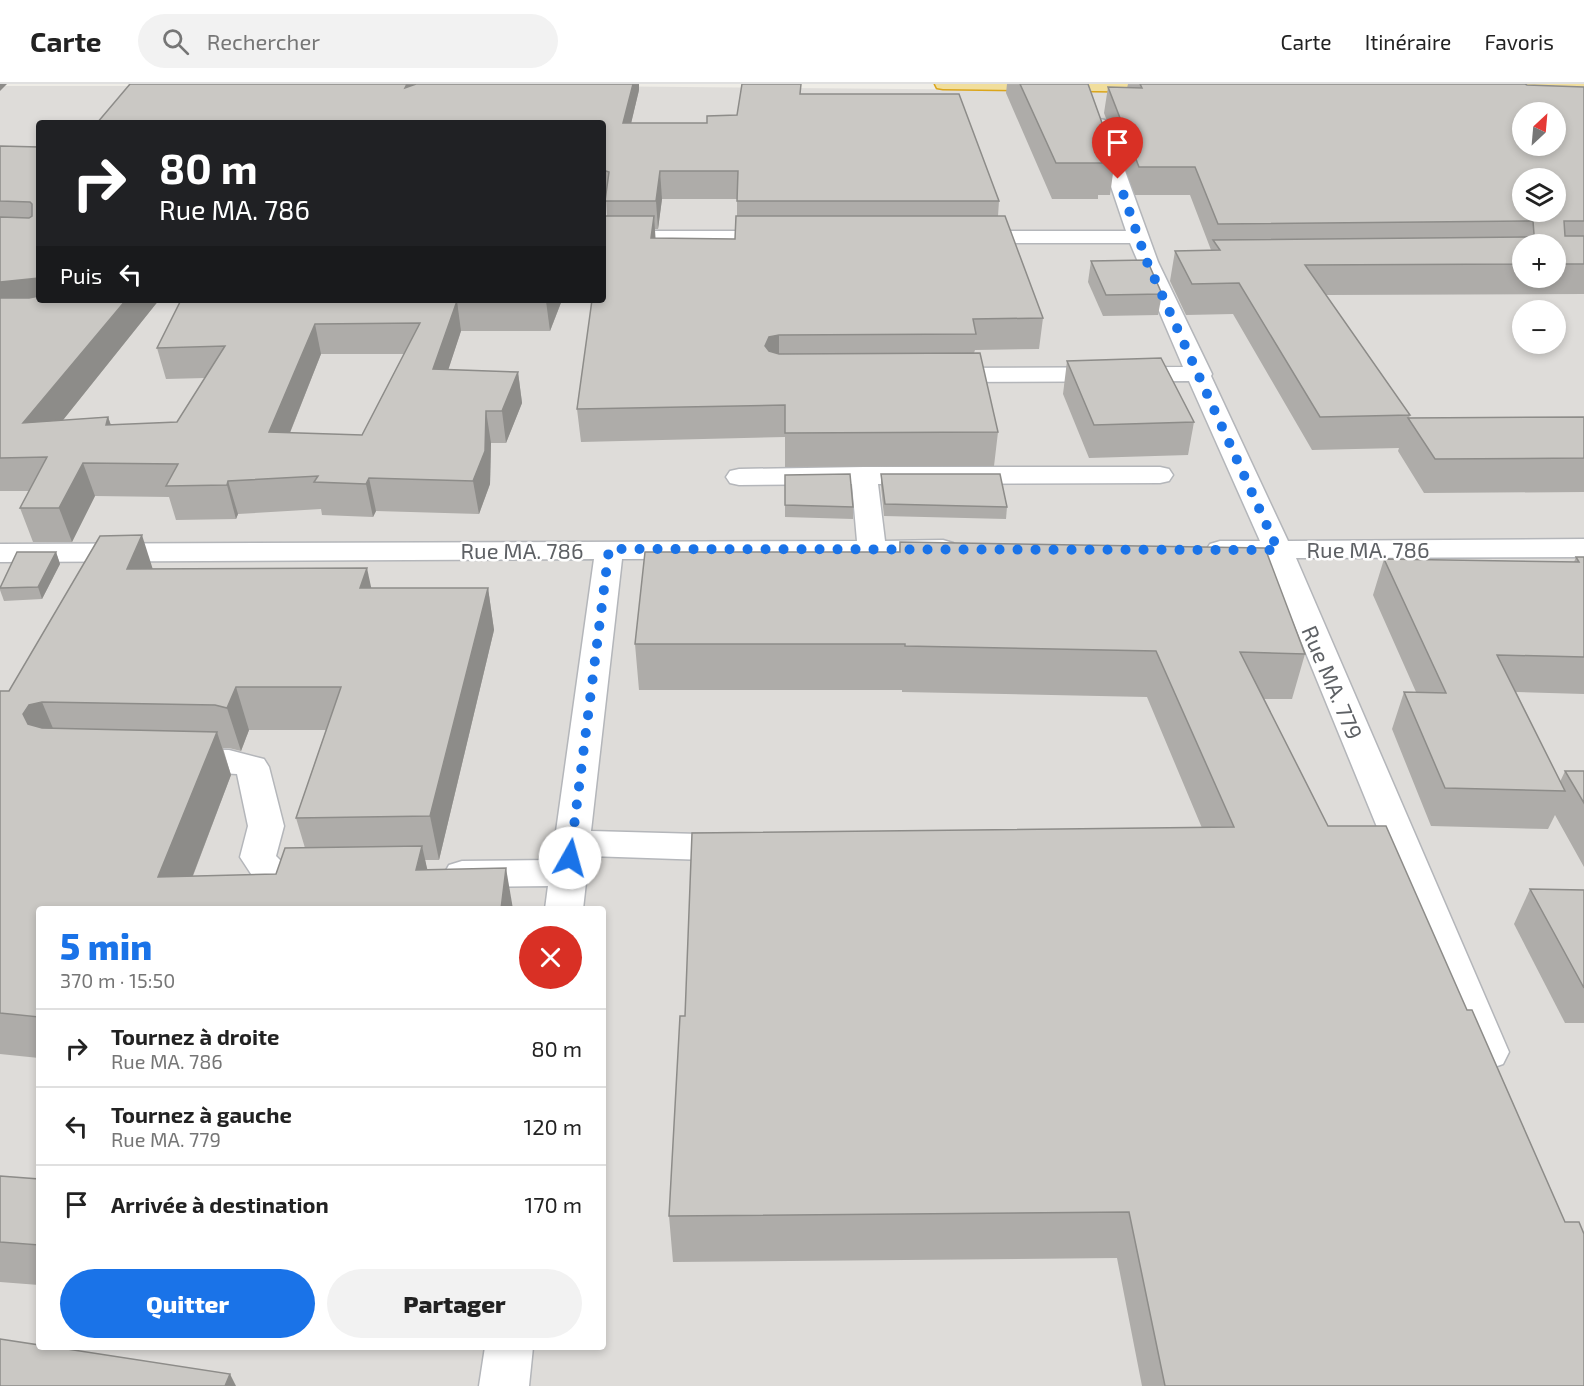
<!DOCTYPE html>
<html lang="fr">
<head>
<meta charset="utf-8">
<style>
	:root { --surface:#fff; --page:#f2f2f2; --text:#222; --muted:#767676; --line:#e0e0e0; --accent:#1a73e8 }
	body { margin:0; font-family:"Exo 2",sans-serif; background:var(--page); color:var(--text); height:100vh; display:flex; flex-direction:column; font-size:22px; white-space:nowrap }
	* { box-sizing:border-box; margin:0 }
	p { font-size:20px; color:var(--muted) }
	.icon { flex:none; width:33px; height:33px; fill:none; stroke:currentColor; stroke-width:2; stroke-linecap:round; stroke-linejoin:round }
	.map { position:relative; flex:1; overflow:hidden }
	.panel { position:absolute; left:36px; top:822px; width:570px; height:444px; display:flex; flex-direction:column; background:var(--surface); border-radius:6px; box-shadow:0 3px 9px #0003 }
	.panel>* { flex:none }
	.hud { position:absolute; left:36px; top:36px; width:570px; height:183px; border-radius:6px; box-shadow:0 3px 9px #0003; background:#202124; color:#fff; overflow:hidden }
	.needle { width:39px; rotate:26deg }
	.tools { position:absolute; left:1512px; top:18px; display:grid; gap:12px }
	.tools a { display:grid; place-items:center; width:54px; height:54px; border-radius:50%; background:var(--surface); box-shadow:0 3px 9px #0003; font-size:30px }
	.pin { position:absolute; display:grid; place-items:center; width:51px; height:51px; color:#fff; margin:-62px -26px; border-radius:50% 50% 50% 0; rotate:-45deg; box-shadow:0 0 6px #0007 }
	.pin .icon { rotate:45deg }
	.me { position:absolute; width:66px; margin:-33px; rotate:7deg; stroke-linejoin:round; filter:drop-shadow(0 0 4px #0008) }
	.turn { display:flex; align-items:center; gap:21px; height:126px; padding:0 24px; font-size:27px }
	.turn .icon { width:78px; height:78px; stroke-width:2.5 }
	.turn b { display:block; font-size:42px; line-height:51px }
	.then { display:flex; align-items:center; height:57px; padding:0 24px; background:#0003; gap:12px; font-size:22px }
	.round { display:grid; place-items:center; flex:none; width:63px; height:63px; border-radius:32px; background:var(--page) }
	.overview { display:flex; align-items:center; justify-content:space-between; height:102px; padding:0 24px }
	h1 { font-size:36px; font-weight:800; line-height:45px; color:var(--accent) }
	.action { display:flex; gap:12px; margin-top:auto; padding:12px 24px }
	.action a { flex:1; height:69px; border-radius:36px; background:var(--accent); color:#fff; font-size:24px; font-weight:800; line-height:69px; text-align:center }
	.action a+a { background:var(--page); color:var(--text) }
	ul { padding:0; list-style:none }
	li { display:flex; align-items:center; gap:18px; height:78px; padding:0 24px; border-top:2px solid var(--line) }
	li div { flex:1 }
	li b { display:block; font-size:22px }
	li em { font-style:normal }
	header { display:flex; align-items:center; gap:36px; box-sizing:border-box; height:84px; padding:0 30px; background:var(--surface); border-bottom:2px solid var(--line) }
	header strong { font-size:28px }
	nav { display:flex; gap:33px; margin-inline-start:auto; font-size:21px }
	.search { width:420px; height:54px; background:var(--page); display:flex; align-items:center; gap:15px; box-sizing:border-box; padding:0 21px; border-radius:33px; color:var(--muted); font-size:22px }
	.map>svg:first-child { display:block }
	.industrial { fill:#dedcd9; fill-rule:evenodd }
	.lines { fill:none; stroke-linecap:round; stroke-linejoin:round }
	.minor-casing { stroke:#b4b6ba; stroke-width:3 }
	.highway-casing { stroke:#dba51b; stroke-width:3 }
	.minor { fill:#fff; fill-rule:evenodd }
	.highway { fill:#f1de9c; fill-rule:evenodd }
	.wall { fill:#aeaca9; fill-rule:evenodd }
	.shaded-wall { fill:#8d8c89 }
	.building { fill:#cac8c4; stroke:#8d8c89; stroke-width:1.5; fill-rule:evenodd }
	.route { stroke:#1a73e8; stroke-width:10; stroke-dasharray:0 18 }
	.labels { text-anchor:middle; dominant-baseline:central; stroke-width:5; stroke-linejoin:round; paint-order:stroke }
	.street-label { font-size:22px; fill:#5e6165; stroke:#fff }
</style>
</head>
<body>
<header>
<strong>Carte</strong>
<div class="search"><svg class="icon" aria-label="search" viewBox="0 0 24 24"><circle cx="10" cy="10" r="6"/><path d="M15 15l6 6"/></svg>Rechercher</div>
<nav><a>Carte</a><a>Itinéraire</a><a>Favoris</a></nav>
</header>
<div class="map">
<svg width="1584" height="1302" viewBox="0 0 1584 1302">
	<rect width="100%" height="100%" fill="#efede7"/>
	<!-- industrial -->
	<path class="industrial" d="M0,2H578L1459,10L1522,94V128H1556L1584,133V1302H0ZM39,39H603V216H39ZM1522,160H1556V194H1522ZM1522,226H1556V260H1522ZM39,825H603V1263H39Z"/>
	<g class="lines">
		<defs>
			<g id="minor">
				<path d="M1099,35L1105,36L1108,40L1158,178L1212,290L1211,292L1288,457L1584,455V473L1296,474L1509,968L1503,980L1489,985L1475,980L1469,968L1267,474L1220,475L1210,472L1206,466L1210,460L1220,457H1260L1189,297L940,298L931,296L928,291L931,286L940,284L1183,283L1130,159H968L961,157L958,153L961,149L968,147H1126L1090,40L1093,36Z"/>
				<path d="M603,147H778L785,149L788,153L785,157L778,159H603Z"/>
				<path d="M864,383H1160L1169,385L1173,391L1169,397L1160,399L878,400L885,457L943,456L953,459L957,465L953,471L943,474L622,475L591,747L735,751L748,755L753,764L748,773L735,777L589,772L583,825H545L548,802L462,803L449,799L444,790L449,781L462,777L552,776L594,475L0,478V460L857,457L852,400L739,401L730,399L726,393L730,387L739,385Z"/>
				<path d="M182,665L229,666L264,675L269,683L284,742L276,772L280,776C298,780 316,777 334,783L339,792L334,801C307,809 282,804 255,796L240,773L248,742L237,690L182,687L170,684L165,676L170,668Z"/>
				<path d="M485,1263H533L529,1302H479Z"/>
			</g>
			<g id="highway">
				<path d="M935,0H1179L1181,3L1179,7L1173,8L943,5L937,4Z"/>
				<path d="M1499,0H1584V7H1506L1500,6Z"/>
			</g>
		</defs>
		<!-- minor casing -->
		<use href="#minor" class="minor-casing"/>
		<!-- highway casing -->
		<use href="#highway" class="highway-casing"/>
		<!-- minor -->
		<use href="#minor" class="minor"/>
		<!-- highway -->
		<use href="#highway" class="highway"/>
	</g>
	<!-- wall -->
	<g class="wall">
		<path d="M1007,0H1088L1115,75L1110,111H1098V115H1052L1006,9Z"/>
		<path d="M1128,0H1525L1527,1L1584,3V210L1326,211L1410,331L1409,334L1584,333V408L1424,409L1398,367L1399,364L1312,366L1233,230L1186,231L1170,197L1175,167L1211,166L1190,111H1135L1104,29L1108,3L1127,4ZM1522,160H1556V194H1522Z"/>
		<path d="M639,6L631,39H707L737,31L801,10L999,117L998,132L1043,234L1039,265L975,266L974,269L998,348L994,382L785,383V353L581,358L577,325L607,132L606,114L603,113V39ZM662,115H737V132L735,155L655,154V145H658Z"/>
		<path d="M0,62L39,63V216H159L63,336L108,333L111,341L177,338L205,294L166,295L157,264L181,216H562L550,247H461L448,286L518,288L522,319L506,359H491L490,400L479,430L376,427L373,433L322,431L321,425L238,430L236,435L176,436L169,413L95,412L72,458H33L20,424L30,407H0ZM321,270H404L362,351L290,349Z"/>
		<path d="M1091,177L1162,210L1158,231L1103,232L1088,198Z"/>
		<path d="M1067,277L1194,338L1188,371L1089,374L1063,310Z"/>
		<path d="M881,390L1007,423L1006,435L884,432L881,402Z"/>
		<path d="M785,391L853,423V435L785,433Z"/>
		<path d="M900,458L1305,570L1292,615H1263L1584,1302H1142L1117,1174L673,1178L669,1132L685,932L1202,744L1147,613L902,608V606H639L635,560L899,468Z"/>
		<path d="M56,468L60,480L42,515L4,517L0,506V503Z"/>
		<path d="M1576,473H1584V610L1516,608L1560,698L1565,687H1584V783L1555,731L1548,745L1431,742L1392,645L1404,608H1416L1373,511L1384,475L1574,478Z"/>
		<path d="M153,485L371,504H488L494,546L439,776H425L427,786L39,825V974L0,970V607H9ZM249,646H326L296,734L305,764L276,790L193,792L231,691L223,664H229L241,667Z"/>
		<path d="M1530,805L1584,806V939H1565L1514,840Z"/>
		<path d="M0,1092L39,1095V1201L0,1198Z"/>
	</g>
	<!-- shaded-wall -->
	<g class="shaded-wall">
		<path d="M0,0H7L0,7Z"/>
		<path d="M407,0H419L405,4Z"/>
		<path d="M633,0H639V6L625,65L623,39Z"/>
		<path d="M660,87L662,115L658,145L656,117Z"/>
		<path d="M654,132L656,161L651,154Z"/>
		<path d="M39,194V216L0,228V198Z"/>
		<path d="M126,216H159L35,371L23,339Z"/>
		<path d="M547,216H562L550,247L546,217Z"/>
		<path d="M457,217L461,247L438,317L433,285Z"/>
		<path d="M315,240L321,270L277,381L269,348Z"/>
		<path d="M779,251V283L765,262L769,253Z"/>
		<path d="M518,288L522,319L506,359L502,327Z"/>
		<path d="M486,327L491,359L490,400L479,430L473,397Z"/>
		<path d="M108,333L119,365L106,341Z"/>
		<path d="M83,379L95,412L72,458L59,424Z"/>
		<path d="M369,394L376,427L373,433L366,400Z"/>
		<path d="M228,397L238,430L236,435L227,401Z"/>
		<path d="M142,451L155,492L127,485Z"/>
		<path d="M56,468L60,480L42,515L38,503Z"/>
		<path d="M367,484L376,526L360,504Z"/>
		<path d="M488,504L494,546L439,776L430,732Z"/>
		<path d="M236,603L249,646L241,667L227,624Z"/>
		<path d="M42,618L60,661L41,673L23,630L29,621Z"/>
		<path d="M217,648L231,691L180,825L158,793Z"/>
		<path d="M422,762L432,806L416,786Z"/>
		<path d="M506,784L513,825H501Z"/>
		<path d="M230,1290L236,1302H225Z"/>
	</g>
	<!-- building -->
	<g class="building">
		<path d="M130,0H407L405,4L416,0H633L623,39H707V32L737,31L742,0H801L800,10H959L999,117H737L738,87H660L656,117H605L609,88L603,86V39H97Z"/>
		<path d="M1020,0H1088L1115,75H1101L1102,79H1056Z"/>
		<path d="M1140,0H1525L1527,1L1584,3V137H1564L1565,152H1584V180H1556V160H1522V180L1305,181L1410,331L1320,333L1239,199L1192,200L1175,167L1220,166L1213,156L1532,153L1534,150L1533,137L1218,140L1195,83H1139L1108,3L1142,4ZM1522,28H1556V62H1522ZM1522,94H1556V128H1522Z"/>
		<path d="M0,62L39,63V194L0,198V133L29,134L32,132V120L30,118L0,117Z"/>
		<path d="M603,132H654L651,154L735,155L736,132H1005L1043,234L973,235L976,250L779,251L769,253L765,262L769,267L779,270L980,269L998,348L785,349V321L577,325L592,216H603Z"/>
		<path d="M1147,176L1162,210L1106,211L1091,177Z"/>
		<path d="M39,212V216H126L23,339L108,333L106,341L177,338L225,262L157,264L181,216H547L457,217L433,285L518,288L502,327H486L485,367L473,397L369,394L366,400L314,398L318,392L228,397L227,401L166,402L178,380L83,379L59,424H20L47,373L0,374V214H29ZM420,239L362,351L269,348L315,240Z"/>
		<path d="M1161,274L1194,338L1094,341L1067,277Z"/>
		<path d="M1584,333V374L1435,375L1408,334Z"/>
		<path d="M850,390L853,423L785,421V391Z"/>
		<path d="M881,390H1000L1007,423L885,420Z"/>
		<path d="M142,451L127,485L367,484L360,504H488L430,732L296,734L341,603H236L227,624L215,621L42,618L29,621L23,630L28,640L42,644L217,648L158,793L276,790L285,764L422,762L416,786L506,784L501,825H39V933L0,929V607H9L100,452Z"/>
		<path d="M900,458L1265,464L1305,570L1240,568L1328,742H1386L1467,926H1472L1565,1138H1579L1584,1150V1302H1165L1129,1128L669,1132L680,932H685L692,749L1234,743L1156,567L905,562V560H635L645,468H900Z"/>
		<path d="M17,468H56L38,503L0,504Z"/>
		<path d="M1576,473H1584V573L1497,571L1565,707L1445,704L1404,608L1446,609L1384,475L1579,478Z"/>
		<path d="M1565,687H1584V719Z"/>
		<path d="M1530,805L1584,806V904Z"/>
		<path d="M0,1092L39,1095V1161L0,1158Z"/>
		<path d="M0,1255L39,1261V1263H54L230,1290L225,1302H0Z"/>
	</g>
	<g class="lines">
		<!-- route -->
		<path class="route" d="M570,774L609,465L1278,466L1147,178L1118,95"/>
	</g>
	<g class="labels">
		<!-- street labels -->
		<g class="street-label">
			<text x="1368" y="465">Rue MA. 786</text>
			<text x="522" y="466">Rue MA. 786</text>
			<text transform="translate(1333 598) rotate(67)">Rue MA. 779</text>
		</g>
	</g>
</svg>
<div class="tools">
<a><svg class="needle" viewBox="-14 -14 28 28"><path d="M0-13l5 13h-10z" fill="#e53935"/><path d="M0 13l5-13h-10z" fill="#767676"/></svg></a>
<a><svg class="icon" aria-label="layers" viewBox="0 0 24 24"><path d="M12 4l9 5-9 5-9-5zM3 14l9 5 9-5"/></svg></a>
<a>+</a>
<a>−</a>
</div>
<div class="pin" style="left:1118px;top:95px;background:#d93025"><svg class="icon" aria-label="arrive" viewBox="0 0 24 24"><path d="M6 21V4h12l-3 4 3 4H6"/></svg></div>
<svg class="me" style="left:570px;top:774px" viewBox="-20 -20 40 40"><circle r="19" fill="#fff"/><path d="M0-13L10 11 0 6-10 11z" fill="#1a73e8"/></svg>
<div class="hud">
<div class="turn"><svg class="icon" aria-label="right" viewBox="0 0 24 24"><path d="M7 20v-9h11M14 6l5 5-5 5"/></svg><div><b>80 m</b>Rue MA. 786</div></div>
<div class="then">Puis<svg class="icon" aria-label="left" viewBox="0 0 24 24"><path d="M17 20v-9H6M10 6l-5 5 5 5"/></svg></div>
</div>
<section class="panel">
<div class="overview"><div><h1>5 min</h1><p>370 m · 15:50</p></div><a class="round" style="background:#d93025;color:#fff"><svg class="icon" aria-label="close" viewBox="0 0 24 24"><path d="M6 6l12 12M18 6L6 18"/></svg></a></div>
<ul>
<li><svg class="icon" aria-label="right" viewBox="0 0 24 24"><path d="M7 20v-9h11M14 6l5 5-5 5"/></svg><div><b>Tournez à droite</b><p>Rue MA. 786</p></div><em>80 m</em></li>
<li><svg class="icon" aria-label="left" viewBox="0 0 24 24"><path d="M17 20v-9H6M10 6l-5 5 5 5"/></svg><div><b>Tournez à gauche</b><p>Rue MA. 779</p></div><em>120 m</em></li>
<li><svg class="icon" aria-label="arrive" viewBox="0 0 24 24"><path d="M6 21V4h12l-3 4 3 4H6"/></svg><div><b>Arrivée à destination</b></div><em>170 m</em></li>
</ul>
<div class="action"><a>Quitter</a><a>Partager</a></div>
</section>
</div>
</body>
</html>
